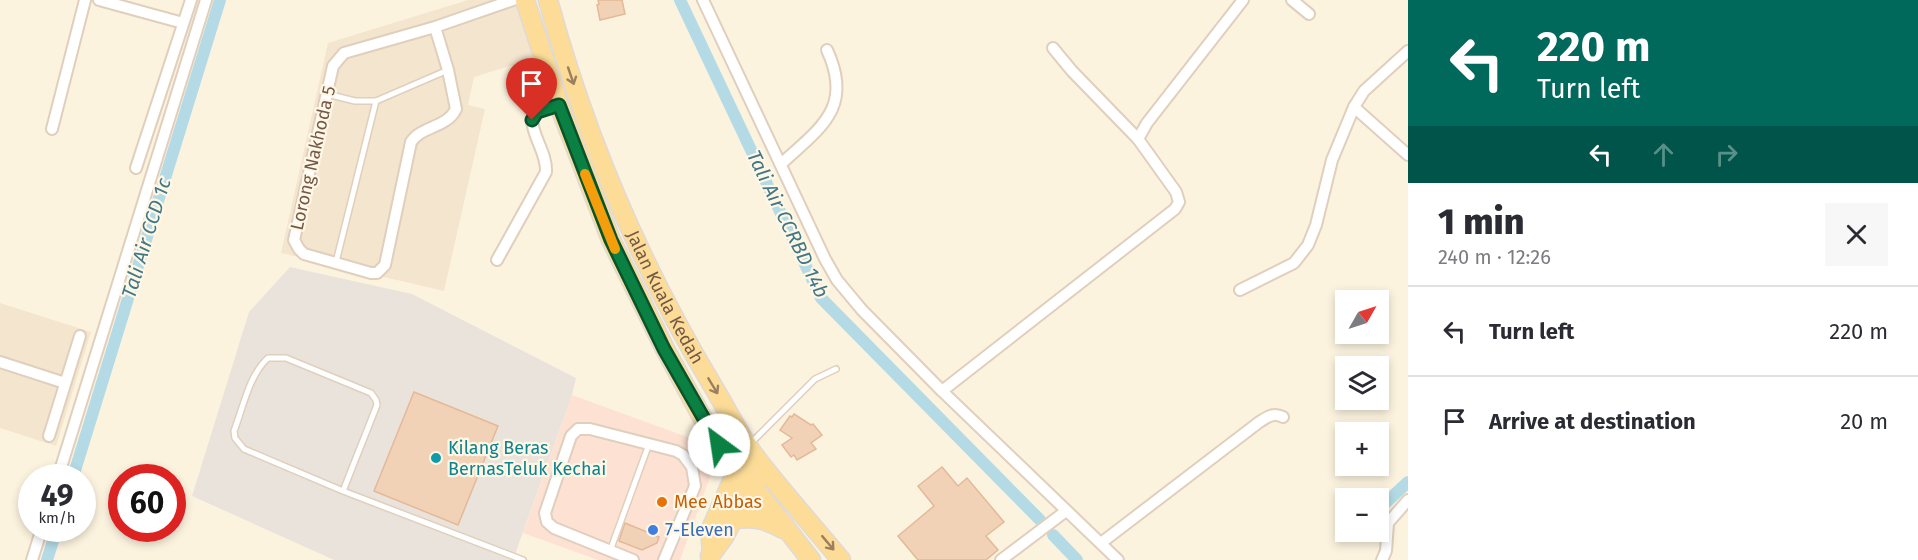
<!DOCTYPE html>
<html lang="en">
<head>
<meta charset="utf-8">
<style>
	:root { --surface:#fff; --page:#f7f7f7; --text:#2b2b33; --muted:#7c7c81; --line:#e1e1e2 }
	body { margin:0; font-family:"Fira Sans",sans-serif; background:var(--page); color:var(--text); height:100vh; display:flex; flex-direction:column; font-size:22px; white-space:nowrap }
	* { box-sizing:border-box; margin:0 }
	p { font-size:20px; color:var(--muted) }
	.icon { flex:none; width:33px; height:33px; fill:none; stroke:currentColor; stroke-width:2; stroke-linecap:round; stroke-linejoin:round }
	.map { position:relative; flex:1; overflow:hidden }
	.details { display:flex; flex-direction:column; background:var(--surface); width:510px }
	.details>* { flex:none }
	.guide { background:#00695c; color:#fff; overflow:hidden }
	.needle { width:39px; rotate:51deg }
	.fabs { position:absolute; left:1335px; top:290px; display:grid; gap:12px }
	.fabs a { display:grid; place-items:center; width:54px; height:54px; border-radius:0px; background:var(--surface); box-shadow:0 3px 9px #0003; font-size:30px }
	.speed { position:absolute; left:18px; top:464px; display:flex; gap:12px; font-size:30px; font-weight:700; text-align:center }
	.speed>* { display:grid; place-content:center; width:78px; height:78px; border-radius:50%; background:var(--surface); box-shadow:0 3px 9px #0003; line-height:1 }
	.speed small { font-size:15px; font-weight:400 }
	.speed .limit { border:9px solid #d22; background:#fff; color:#111 }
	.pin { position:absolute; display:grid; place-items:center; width:51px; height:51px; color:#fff; margin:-62px -26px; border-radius:50% 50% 50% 0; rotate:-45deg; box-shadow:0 0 6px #0007 }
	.pin .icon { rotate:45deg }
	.me { position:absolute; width:66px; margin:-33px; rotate:329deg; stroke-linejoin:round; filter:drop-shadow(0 0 4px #0008) }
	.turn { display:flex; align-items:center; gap:21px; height:126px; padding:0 30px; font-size:27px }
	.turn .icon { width:78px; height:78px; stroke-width:2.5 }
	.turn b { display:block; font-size:42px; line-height:51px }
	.lanes { display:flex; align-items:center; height:57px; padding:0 30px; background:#0003; justify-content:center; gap:30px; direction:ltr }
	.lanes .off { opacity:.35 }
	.round { display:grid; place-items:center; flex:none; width:63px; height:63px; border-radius:0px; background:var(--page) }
	.summary { display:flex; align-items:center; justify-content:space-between; height:102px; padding:0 30px }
	h1 { font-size:36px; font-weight:800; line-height:45px }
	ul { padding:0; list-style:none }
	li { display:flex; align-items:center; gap:18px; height:90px; padding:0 30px; border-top:2px solid var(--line) }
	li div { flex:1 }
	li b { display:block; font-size:22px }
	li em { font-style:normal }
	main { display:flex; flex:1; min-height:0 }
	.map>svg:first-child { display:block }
	.residential { fill:#f4e5ce }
	.commercial { fill:#fde2d3 }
	.industrial { fill:#eae3db }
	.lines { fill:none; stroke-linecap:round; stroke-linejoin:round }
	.canal { stroke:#b4dbe5; stroke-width:12 }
	.building { fill:#f2d2b7; stroke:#e4b997; stroke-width:1.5 }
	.lane-casing { stroke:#e0cfbc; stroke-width:8 }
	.street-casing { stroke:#e0cfbc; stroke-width:14 }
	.primary-casing { stroke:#e0dad7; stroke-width:21 }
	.lane { stroke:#fff; stroke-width:5 }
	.street { stroke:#fff; stroke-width:10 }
	.primary { stroke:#fcdc97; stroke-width:18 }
	.oneway { stroke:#9b805f }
	.route-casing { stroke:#07532c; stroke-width:15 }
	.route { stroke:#0b8043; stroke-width:10 }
	.slow { stroke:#f59e0b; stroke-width:10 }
	.culture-dot { fill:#0f9aa8; stroke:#fff7e6; stroke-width:2 }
	.food-dot { fill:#e8710a; stroke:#fff7e6; stroke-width:2 }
	.shop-dot { fill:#3f7fe0; stroke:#fff7e6; stroke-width:2 }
	.labels { text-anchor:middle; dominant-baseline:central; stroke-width:4.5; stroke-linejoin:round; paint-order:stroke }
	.street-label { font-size:18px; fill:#725947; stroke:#fff7e6 }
	.culture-label { font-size:18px; fill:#0d838f; stroke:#fff7e6; text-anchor:start }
	.food-label { font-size:18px; fill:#c56008; stroke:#fff7e6; text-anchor:start }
	.shop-label { font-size:18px; fill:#366cbe; stroke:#fff7e6; text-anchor:start }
	.water-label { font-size:20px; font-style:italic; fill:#417786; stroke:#fff7e6 }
</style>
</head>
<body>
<main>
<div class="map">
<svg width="1408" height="560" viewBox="0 0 1408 560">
	<rect width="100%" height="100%" fill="#fcf3df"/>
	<!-- residential -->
	<g class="residential">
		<path d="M468,0H517L535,58L474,77L468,105L485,109L444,291L281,253L328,43Z"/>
		<path d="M0,303L91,332L56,446L0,428Z"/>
	</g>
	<!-- commercial -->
	<path class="commercial" d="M572,395L690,438L714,466L680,560H598L523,533Z"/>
	<!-- industrial -->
	<path class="industrial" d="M290,267L412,294L576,378L572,395L513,560H334L192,496L249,312Z"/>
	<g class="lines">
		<!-- canal -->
		<g class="canal">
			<path d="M680,0L821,298L1040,520"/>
			<path d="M73,477L220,0"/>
			<path d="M1378,510L1408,482"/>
			<path d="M1053,535L1077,560"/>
			<path d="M47,560L57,528"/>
		</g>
	</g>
	<!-- building -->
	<g class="building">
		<path d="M598,0H622L625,14L600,20L597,5L599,4Z"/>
		<path d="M414,392L498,426L458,525L374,491Z"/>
		<path d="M794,414L811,425L813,424L822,435L811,443L816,449L797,460L794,455L791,457L782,445L792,438L780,430L790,416L792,417Z"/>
		<path d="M942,467L958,486L967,478L1004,522L986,536L998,550L986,560H918L898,536L934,506L918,486Z"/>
		<path d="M625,523L659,537L657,543L642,550L619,541Z"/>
	</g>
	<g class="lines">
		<defs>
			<g id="lane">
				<path d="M327,94L355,101H376L448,70"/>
				<path d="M336,262L376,101"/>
				<path d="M750,444L815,379L836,369"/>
				<path d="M343,491L377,405L376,400L371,393L286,358H268C249,375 243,408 234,431L235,438L244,449L343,491L523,560"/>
				<path d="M610,551L649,444"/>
			</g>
			<g id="street">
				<path d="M99,0L183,23"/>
				<path d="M703,0L825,259L837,280L862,310L942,391L1118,560"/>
				<path d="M1292,0L1309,14"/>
				<path d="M435,27L448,70L456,109C447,128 421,126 411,142L385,265L377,273H371L304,254L299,249L294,240L333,66L344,53L435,27L513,0"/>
				<path d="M1053,48L1072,71L1138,139"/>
				<path d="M1408,51L1364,91L1354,107L1408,155"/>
				<path d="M52,129L85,0"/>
				<path d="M781,164C820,128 854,108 827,50"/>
				<path d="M136,168L191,0"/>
				<path d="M497,260L546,172C547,153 533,138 532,120L537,112L559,105"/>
				<path d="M1240,290L1294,263L1308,245L1316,225L1332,160L1354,107"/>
				<path d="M0,362L65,383"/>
				<path d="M942,391L1175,209L1179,202L1176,192L1138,139L1147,123L1243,0"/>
				<path d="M49,436L80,336"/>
				<path d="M58,477L206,0"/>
				<path d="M1101,543L1258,423C1267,417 1273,412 1283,417"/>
				<path d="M32,560L42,528"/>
				<path d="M633,560L554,528L547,522L545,513L571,436L578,429H590L676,451L683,455L692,467L695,486L664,560"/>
				<path d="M1001,560L1066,511"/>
				<path d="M1382,560L1386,551L1388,523L1408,500"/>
			</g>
			<g id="primary">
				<path d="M525,0L559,105L611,240L665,349L709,430L811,560"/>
				<path id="s1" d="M548,0C585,136 641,267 714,388C728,411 740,437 757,459C783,493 813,526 841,560"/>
				<path d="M732,520C752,516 766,519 783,529"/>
				<path d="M712,551L710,531L734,477L749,462"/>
				<path d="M710,556L724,537L751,485L760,479"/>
			</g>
		</defs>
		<!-- lane casing -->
		<use href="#lane" class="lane-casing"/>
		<!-- street casing -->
		<use href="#street" class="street-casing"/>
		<!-- primary casing -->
		<use href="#primary" class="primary-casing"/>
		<!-- lane -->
		<use href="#lane" class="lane"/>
		<!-- street -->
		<use href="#street" class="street"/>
		<!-- primary -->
		<use href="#primary" class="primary"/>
	</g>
	<!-- one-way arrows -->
	<defs><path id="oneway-shaft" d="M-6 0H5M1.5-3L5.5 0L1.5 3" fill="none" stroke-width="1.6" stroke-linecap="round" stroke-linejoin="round" transform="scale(1.5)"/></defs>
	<g class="oneway">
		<use href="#oneway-shaft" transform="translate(571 76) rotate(71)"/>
		<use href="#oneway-shaft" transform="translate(713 386) rotate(59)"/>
		<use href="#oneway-shaft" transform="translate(828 543) rotate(50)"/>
	</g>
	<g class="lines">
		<defs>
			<path id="route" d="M532,120L537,112L559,105L611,240L664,349L719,445"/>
		</defs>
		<!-- route casing -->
		<use href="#route" class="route-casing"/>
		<!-- route -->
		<use href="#route" class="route"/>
		<!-- slow -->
		<path class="slow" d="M585,174L615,249"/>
	</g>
	<!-- markers -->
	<circle class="culture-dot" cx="436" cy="458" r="6"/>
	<circle class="food-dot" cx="662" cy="502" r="6"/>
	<circle class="shop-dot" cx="653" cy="530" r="6"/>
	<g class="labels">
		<!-- street labels -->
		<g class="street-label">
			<text transform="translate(313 158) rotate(-77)">Lorong Nakhoda 5</text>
			<text stroke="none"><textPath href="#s1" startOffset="320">Jalan Kuala Kedah</textPath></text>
		</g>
		<!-- culture labels -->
		<g class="culture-label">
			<text x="448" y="448">Kilang Beras<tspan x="448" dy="21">BernasTeluk Kechai</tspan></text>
		</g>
		<!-- food labels -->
		<g class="food-label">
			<text x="674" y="502">Mee Abbas</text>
		</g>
		<!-- shop labels -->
		<g class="shop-label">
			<text x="665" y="530">7-Eleven</text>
		</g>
		<!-- water labels -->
		<g class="water-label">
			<text transform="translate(788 224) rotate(64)">Tali Air CCRBD 14b</text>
			<text transform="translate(146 238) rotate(-73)">Tali Air CCD 1c</text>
		</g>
	</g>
</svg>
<div class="fabs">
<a><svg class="needle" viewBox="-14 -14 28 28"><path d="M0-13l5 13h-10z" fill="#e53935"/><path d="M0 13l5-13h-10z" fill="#7c7c81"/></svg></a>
<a><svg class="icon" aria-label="layers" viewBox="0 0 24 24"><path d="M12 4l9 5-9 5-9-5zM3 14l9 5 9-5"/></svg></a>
<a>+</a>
<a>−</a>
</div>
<div class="speed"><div>49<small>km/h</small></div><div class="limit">60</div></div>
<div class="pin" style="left:532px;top:120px;background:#d93025"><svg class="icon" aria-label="arrive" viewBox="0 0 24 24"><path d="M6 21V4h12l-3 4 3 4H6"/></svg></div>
<svg class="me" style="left:719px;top:445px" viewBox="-20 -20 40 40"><circle r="19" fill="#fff"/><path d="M0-13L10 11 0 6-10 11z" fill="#0b8043"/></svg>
</div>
<section class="details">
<div class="guide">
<div class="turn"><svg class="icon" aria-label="left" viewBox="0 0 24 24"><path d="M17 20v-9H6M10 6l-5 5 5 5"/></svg><div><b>220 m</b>Turn left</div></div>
<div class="lanes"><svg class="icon" aria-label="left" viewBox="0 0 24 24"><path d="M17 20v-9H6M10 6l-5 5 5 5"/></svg><svg class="icon off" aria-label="ahead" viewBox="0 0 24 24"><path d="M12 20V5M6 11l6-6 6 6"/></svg><svg class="icon off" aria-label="right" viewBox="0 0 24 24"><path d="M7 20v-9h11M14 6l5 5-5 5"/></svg></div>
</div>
<div class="summary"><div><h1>1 min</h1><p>240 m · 12:26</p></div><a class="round"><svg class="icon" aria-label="close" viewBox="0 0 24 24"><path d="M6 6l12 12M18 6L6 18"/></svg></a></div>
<ul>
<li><svg class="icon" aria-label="left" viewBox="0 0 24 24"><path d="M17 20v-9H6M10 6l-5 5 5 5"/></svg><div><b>Turn left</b></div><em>220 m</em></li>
<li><svg class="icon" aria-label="arrive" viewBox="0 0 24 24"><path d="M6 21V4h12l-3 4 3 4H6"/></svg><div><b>Arrive at destination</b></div><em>20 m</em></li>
</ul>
</section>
</main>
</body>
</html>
